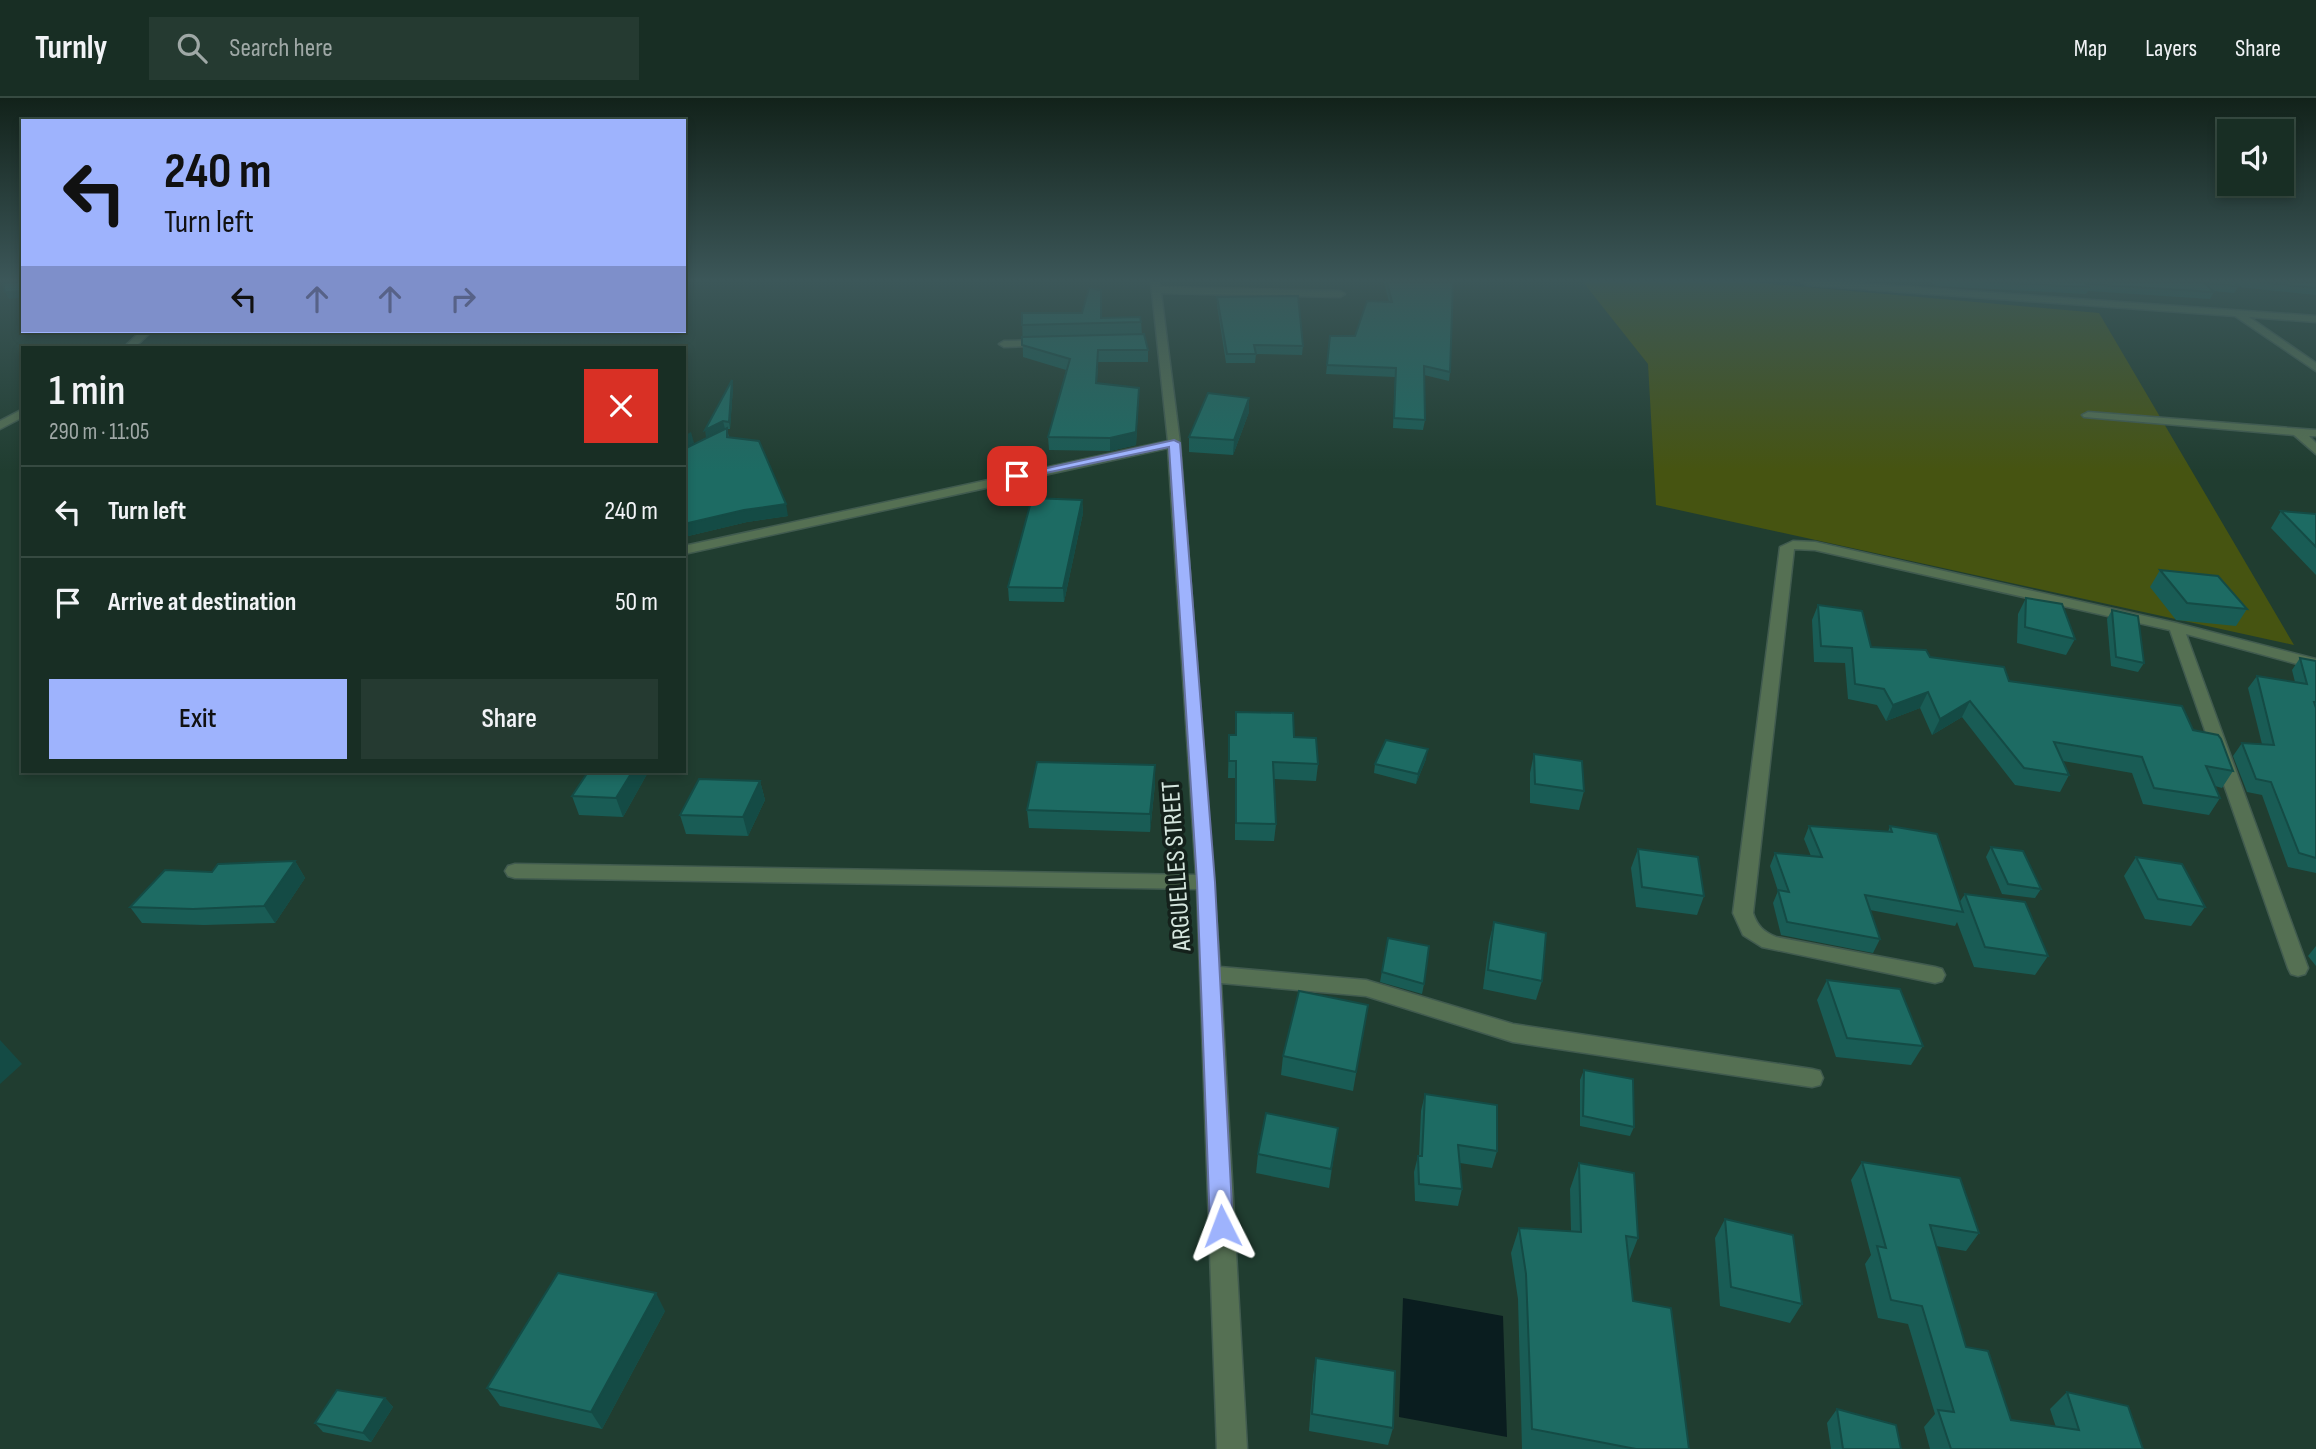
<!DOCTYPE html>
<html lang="en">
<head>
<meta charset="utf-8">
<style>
	:root { --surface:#182e24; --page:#253a31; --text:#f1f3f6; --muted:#9fa8a6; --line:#364a41; --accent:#9eb3fd }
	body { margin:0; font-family:"Sofia Sans Condensed",sans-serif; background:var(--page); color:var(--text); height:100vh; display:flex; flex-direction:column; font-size:26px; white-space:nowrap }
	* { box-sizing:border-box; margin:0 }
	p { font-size:23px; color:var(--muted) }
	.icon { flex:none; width:38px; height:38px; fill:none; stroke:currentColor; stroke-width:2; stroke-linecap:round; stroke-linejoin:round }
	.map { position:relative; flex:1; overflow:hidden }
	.side { position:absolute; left:21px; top:248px; width:665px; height:427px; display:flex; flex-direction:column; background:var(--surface); border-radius:0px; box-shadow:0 4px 10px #0003,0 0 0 2px var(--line) }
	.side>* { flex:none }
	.banner { position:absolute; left:21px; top:21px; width:665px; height:214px; border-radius:0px; box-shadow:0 4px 10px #0003,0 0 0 2px var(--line); background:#9eb3fd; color:#111; overflow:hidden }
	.buttons { position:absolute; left:2217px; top:21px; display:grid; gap:14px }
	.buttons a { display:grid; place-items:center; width:77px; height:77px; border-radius:0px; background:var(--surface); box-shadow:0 4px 10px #0003,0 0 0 2px var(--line); font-size:35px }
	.pin { position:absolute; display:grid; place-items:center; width:60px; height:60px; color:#fff; margin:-30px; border-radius:14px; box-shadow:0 4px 10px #0006 }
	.me { position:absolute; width:77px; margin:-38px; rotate:357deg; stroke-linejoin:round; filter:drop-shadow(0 0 5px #0008) }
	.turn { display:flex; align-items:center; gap:24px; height:147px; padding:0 28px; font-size:32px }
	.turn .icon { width:91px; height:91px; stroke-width:2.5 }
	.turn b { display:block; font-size:49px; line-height:60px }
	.lanes { display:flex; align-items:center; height:66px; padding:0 28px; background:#0003; justify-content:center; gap:35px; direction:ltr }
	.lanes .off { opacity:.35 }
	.round { display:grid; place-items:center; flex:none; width:74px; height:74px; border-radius:0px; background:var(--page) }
	.overview { display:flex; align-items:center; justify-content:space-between; height:119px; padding:0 28px }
	h1 { font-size:42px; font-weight:600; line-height:52px }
	.primary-button { display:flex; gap:14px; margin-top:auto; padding:14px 28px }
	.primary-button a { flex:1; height:80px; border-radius:0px; background:var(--accent); color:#111; font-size:28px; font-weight:600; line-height:80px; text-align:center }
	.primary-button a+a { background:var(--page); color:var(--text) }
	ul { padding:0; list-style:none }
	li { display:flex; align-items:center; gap:21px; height:91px; padding:0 28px; border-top:2px solid var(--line) }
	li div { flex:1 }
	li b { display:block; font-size:26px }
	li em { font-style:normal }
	header { display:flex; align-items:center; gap:42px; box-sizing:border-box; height:98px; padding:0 35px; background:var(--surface); border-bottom:2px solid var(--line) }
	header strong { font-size:33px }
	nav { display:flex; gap:38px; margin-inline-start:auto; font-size:24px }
	.search { width:490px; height:63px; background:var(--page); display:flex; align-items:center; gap:18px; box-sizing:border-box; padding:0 24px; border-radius:0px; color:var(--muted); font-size:26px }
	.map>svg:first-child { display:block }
	.green { fill:#465411 }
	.water { fill:#0a1d1f }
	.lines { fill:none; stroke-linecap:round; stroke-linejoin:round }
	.street-casing { stroke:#415b4f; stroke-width:3 }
	.street { fill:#557053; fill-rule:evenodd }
	.wall { fill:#195c55 }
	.shaded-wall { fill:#144b45 }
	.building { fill:#1d6b63; stroke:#144b45; stroke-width:2 }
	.route { fill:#9eb3fd; stroke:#6774a4; stroke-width:2 }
	.labels { text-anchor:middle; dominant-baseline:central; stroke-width:7; stroke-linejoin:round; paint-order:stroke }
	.street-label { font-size:26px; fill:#d5e6de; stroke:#14211b }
</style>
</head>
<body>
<header>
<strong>Turnly</strong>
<div class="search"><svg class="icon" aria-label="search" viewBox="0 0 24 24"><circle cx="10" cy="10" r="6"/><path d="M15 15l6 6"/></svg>Search here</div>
<nav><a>Map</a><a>Layers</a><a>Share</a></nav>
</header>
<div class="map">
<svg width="2316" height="1351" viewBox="0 0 2316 1351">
	<rect width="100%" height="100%" fill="#203d30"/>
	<!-- green -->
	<path class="green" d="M1583,184H1750L2099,215L2294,547L1656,407L1648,266Z"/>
	<!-- water -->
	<path class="water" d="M1403,1200L1503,1218L1507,1339L1399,1319Z"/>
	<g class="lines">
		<defs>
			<g id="street">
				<path d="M1151,184H1159L1160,189L1340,193L1345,196L1340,199L1161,195L1180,345L1220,869L1366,882L1513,926L1812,971L1820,973L1823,980L1820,987L1812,989L1513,944L1366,898L1221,885L1247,1351H1217L1197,791L515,780L508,778L505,773L508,768L515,766L1196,777L1168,350L684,456V448L1168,343Z"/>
				<path d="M1802,184H1841L2316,218V224L2249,219L2316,265V273L2235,218L1807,187Z"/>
				<path d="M141,233H152L134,250H123Z"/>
				<path d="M1046,242L1050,243V247L1004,249L999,246L1004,243Z"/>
				<path d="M23,311V319L0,331V323Z"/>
				<path d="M2088,314L2316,332V338H2309L2316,345V356L2294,337L2084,319L2082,317Z"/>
				<path d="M1793,443L1815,444L2176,525L2316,561V571L2186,536L2308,870L2305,876L2298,878L2291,876L2288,870L2170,532L1815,452L1794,451L1753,815C1757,828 1764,834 1776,839L1935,869L1942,871L1945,877L1942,883L1935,885L1762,849L1743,837L1733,815L1780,449Z"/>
			</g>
		</defs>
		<!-- street casing -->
		<use href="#street" class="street-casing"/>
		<!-- street -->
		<use href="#street" class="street"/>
	</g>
	<!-- wall -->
	<g class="wall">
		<path d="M1384,184H1453L1450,274L1449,283L1424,277L1425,322L1423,332L1393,330L1395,279L1326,276L1330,238H1355L1389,204Z"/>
		<path d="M1932,184H2316V197L2238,189L2234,195L2213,193L2214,194L2210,201L2088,193L2086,196L1936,188Z"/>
		<path d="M1217,199L1303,248L1302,257L1256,256L1255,265H1226L1217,207Z"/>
		<path d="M1022,215L1102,220L1141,224L1142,236L1148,252V264H1098L1097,285L1139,290L1136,347L1110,353L1049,352L1048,339L1066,272L1023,259Z"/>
		<path d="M733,289L730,331H727L729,339L788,418L747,424L684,439V351L725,331L706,339Z"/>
		<path d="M1249,314L1233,357L1189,354V339Z"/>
		<path d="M1082,402L1083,415L1064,504L1009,503L1008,489Z"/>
		<path d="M2281,413L2316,416V477L2271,430Z"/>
		<path d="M2160,472L2247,511L2236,528L2176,522L2150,489Z"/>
		<path d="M2026,500L2075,541L2066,557L2017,545L2018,516Z"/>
		<path d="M1818,507L1871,549L1930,559L2009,583L2193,632L2233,673L2222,690L2215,688L2220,700L2209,717L2143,706L2132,675L2063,663L2069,677L2060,694L2015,687L1962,619L1932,637L1920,610L1886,623L1877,607L1848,601L1845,565L1814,564L1812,522Z"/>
		<path d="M2112,512L2144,565L2138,574L2111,568L2107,521Z"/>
		<path d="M2300,560L2316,563V775L2288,769L2262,697L2247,694L2233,658L2242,645L2262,646L2248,590L2257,578L2295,584L2292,572Z"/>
		<path d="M1236,614L1294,639L1318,666L1316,683L1274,681L1276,726L1274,743L1235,742V680H1228L1229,637H1235Z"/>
		<path d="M1534,656L1584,693L1579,712L1530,705V675Z"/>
		<path d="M1426,661L1416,686L1374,675L1375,666Z"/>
		<path d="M1155,667V686L1150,734L1029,730L1027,712Z"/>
		<path d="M588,674H646L647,676L623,719L579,717L572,698Z"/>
		<path d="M760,683L765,702L748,738L686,736L680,717Z"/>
		<path d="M1809,728L1888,734L1890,728L1959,805L1965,796L2048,858L2035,877L1974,869L1957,824L1955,828L1870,812L1880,841L1873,855L1781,837L1773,805L1778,793L1770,768L1775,755L1811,758L1804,741Z"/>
		<path d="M1991,749L2041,791L2035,800L2002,796L1986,759Z"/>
		<path d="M1638,751L1704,798L1697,817L1636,809L1631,770Z"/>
		<path d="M2136,759L2205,809L2191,828L2145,821L2124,778Z"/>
		<path d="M295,763L305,780L275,825L204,827L142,825L130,809L212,774Z"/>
		<path d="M1494,824L1542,883L1536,902L1483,891L1489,844Z"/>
		<path d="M1388,840L1424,886L1422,896L1380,884Z"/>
		<path d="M2316,848V868L2308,858Z"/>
		<path d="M1827,882L1923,948L1911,967L1836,959L1817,902Z"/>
		<path d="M1368,907L1353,993L1281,977L1283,958Z"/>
		<path d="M1584,972L1634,1029L1630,1038L1580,1028V982Z"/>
		<path d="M1425,996L1497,1053L1492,1070L1460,1065L1462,1091L1458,1108L1415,1103L1414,1074L1418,1058H1419L1421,1013Z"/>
		<path d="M1338,1030L1329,1090L1256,1075L1258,1056Z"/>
		<path d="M1862,1064L1979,1135L1966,1153L1936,1148L1966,1249L2011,1322L2056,1329L2050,1311L2067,1294L2143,1351H1930L1924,1329L1935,1316L1908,1226L1878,1220L1865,1166L1871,1157L1851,1082Z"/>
		<path d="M1579,1065L1638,1140L1629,1163L1633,1203L1689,1351H1522L1518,1201L1511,1155L1519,1130L1571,1133L1570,1091Z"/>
		<path d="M1725,1121L1802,1206L1790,1225L1720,1208L1715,1140Z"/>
		<path d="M665,1213L602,1331L500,1308L487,1290Z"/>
		<path d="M1316,1260L1393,1330L1388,1347L1309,1333L1313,1278Z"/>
		<path d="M385,1300L393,1309L371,1344L323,1334L315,1325Z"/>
		<path d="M1837,1311L1901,1351H1831L1827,1325Z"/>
	</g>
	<!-- shaded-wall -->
	<g class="shaded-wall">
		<path d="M23,193V199L9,201L5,194Z"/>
		<path d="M732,282L733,289L730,331L729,324Z"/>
		<path d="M1139,290L1136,347L1110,353V340Z"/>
		<path d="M1249,300V314L1233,357L1234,342Z"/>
		<path d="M723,323L725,331L706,339L705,332Z"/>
		<path d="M691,334L694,345L684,351V338Z"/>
		<path d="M1082,402L1083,415L1064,504L1063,490Z"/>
		<path d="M786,406L788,418L747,424L684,439V426L744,412Z"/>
		<path d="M1928,594L1920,610L1886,623L1893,607Z"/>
		<path d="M1970,603L1962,619L1932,637L1940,621Z"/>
		<path d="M1428,651L1426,661L1416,686L1418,676Z"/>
		<path d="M1155,667V686L1150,734V716Z"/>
		<path d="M632,674H646L647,676L623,719L616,700Z"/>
		<path d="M760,683L765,702L748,738L743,719Z"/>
		<path d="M295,763L305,780L275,825L264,808Z"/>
		<path d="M0,942L22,966L0,986Z"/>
		<path d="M656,1195L665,1213L602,1331L591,1314Z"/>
		<path d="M385,1300L393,1309L371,1344L363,1335Z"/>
	</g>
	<!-- building -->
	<g class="building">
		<path d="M10,184H23V193L5,194L3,186Z"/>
		<path d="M1387,184H1453L1450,274L1424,268L1425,322L1394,320L1396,270L1327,267L1330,238H1355L1367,203L1392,204Z"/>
		<path d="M1984,184H2233L2238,188L2204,185L2214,194L2086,186L2089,189Z"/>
		<path d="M2258,184H2316V190Z"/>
		<path d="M1089,190L1101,192V220L1140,219L1141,224L1022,227V215H1082Z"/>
		<path d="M1298,198L1303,248L1254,247L1256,256H1227L1217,199Z"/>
		<path d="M1144,236L1148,252H1098L1096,285L1139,290L1136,334L1110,340L1048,339L1070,261L1022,247V239Z"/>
		<path d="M732,282L729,324L723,323L705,332Z"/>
		<path d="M1208,295L1249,300L1234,342L1189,339Z"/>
		<path d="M727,330V339L759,343L786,406L744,412L684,426V351Z"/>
		<path d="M1032,400L1082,402L1063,490L1008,489Z"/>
		<path d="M2281,413L2316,416V449Z"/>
		<path d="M2160,472L2218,478L2247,511L2187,505Z"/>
		<path d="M2026,500L2062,506L2075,541L2025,529Z"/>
		<path d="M1818,507L1862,513L1871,549L1926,552L1930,559L2004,569L2009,583L2182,608L2193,632L2218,637L2221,641L2233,673L2206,668L2220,700L2154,690L2142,659L2054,644L2069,677L2024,670L1970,603L1940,621L1928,594L1893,607L1884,591L1855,586L1852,550L1821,548Z"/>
		<path d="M2112,512L2138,518L2144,565L2116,559Z"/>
		<path d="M2300,560L2316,563V604H2314L2316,610V760L2299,755L2271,684L2256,681L2242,645L2274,647L2257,578L2307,586Z"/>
		<path d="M1236,614L1293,615L1294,639L1316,640L1318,666L1273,664L1276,726L1236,725V663H1229V637H1236Z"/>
		<path d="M1386,642L1428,651L1418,676L1375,666Z"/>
		<path d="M1534,656L1582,663L1584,693L1535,686Z"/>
		<path d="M1037,664L1155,667L1150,716L1027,712Z"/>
		<path d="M588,674H632L616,700L572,698Z"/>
		<path d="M699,681L760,683L743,719L680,717Z"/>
		<path d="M1809,728L1892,734L1890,728L1937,736L1963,814L1865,797L1880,841L1787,824L1778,792L1789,794L1775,755L1822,759Z"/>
		<path d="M1991,749L2023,753L2041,791L2008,786Z"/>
		<path d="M1638,751L1698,759L1704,798L1642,789Z"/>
		<path d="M2136,759L2182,766L2205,809L2158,801Z"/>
		<path d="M295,763L264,808L193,811L130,809L165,772L212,774L218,766Z"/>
		<path d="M1965,796L2025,804L2048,858L1985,849Z"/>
		<path d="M1494,824L1546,835L1542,883L1488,872Z"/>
		<path d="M1388,840L1429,848L1424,886L1382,874Z"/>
		<path d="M1827,882L1900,891L1923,948L1847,940Z"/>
		<path d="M1299,893L1368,907L1356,974L1283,958Z"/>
		<path d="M1584,972L1633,981L1634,1029L1583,1018Z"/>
		<path d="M1425,996L1497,1007V1053L1458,1047L1462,1091L1419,1086L1418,1058H1422Z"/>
		<path d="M1266,1015L1338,1030L1331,1071L1258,1056Z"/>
		<path d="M1862,1064L1960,1080L1979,1135L1930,1127L1966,1249L1988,1253L2011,1322L2079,1332L2067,1294L2128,1308L2143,1351H1951L1938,1312L1954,1314L1922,1208L1891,1202L1877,1148L1886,1150Z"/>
		<path d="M1579,1065L1634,1075L1638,1140L1626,1138L1633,1203L1671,1210L1689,1351H1636L1532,1331L1526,1176L1519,1130L1581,1134Z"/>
		<path d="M1725,1121L1793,1137L1802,1206L1731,1189Z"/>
		<path d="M558,1175L656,1195L591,1314L487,1290Z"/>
		<path d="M1316,1260L1395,1273L1393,1330L1312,1316Z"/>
		<path d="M337,1292L385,1300L363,1335L315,1325Z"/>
		<path d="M1837,1311L1896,1327L1901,1351H1843Z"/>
	</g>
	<!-- sky -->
	<linearGradient id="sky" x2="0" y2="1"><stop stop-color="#12221a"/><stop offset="0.49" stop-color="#3c5759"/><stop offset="1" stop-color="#3c5759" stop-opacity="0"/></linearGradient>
	<rect width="2316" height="373" fill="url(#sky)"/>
	<!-- route -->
	<path class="route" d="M1174,342L1180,345L1215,784L1233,1128L1230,1135L1222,1138L1214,1135L1210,1128L1197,784L1169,349L1017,381L1011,378Z"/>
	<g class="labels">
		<!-- street labels -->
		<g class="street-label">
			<text transform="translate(1177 768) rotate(-94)">ARGUELLES STREET</text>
		</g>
	</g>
</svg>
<div class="buttons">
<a><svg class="icon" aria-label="sound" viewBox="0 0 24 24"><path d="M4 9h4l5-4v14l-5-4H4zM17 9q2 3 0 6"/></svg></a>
</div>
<div class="pin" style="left:1017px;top:378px;background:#d93025"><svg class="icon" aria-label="arrive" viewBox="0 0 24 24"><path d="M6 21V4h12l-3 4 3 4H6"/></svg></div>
<svg class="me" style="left:1222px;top:1128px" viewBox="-20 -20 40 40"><path d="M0-17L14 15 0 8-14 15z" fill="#9eb3fd" stroke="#fff" stroke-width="4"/></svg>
<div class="banner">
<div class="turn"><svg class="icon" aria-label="left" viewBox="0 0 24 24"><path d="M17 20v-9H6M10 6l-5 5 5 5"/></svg><div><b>240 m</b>Turn left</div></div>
<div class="lanes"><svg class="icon" aria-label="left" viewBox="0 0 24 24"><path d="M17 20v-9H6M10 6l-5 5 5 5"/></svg><svg class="icon off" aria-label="ahead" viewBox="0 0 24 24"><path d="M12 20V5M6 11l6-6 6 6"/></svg><svg class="icon off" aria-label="ahead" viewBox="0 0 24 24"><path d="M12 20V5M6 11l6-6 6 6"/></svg><svg class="icon off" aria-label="right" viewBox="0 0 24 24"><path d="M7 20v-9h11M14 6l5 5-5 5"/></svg></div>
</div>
<section class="side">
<div class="overview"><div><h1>1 min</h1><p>290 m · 11:05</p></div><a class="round" style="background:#d93025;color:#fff"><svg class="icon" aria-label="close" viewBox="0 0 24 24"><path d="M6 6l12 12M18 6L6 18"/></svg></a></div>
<ul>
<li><svg class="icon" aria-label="left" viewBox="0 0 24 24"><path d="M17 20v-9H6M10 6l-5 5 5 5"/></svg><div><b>Turn left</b></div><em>240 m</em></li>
<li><svg class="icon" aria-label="arrive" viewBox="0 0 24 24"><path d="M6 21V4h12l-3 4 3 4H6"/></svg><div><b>Arrive at destination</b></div><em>50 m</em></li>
</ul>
<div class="primary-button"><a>Exit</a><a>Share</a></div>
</section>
</div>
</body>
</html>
